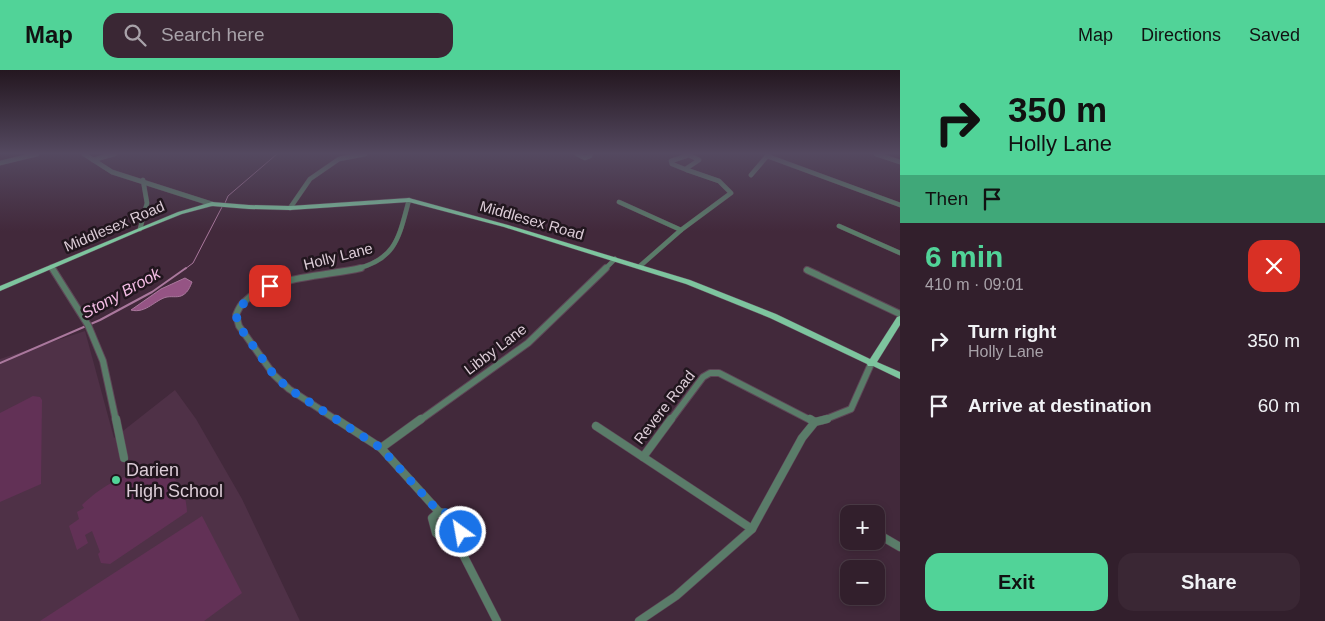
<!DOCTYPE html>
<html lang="en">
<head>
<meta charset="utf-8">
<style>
	:root { --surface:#321f2c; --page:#3a2734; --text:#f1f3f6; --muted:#a8a2a9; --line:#4d3d48; --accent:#51d398 }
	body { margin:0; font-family:Arial,sans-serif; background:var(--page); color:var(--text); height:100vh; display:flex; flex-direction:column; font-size:19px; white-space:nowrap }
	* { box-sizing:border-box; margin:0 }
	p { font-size:16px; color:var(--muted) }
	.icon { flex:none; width:28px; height:28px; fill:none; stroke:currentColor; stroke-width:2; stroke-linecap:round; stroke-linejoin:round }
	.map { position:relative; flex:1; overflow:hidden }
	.drawer { display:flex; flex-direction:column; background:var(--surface); width:425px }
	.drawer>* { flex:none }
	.guide { background:#51d398; color:#111; overflow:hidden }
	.buttons { position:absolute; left:840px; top:435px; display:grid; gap:10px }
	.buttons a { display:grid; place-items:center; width:45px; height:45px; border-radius:10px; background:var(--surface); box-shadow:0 2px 8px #0003,0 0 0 1px var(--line); font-size:25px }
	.pin { position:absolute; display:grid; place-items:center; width:42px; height:42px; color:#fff; margin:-21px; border-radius:10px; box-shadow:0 2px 8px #0006 }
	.me { position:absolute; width:55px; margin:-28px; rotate:328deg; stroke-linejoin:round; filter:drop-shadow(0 0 4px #0008) }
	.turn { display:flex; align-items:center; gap:18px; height:105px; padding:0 25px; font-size:22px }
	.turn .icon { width:65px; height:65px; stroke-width:2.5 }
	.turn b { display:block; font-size:35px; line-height:42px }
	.then { display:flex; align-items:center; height:48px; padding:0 25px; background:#0003; gap:10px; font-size:19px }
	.round { display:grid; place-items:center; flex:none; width:52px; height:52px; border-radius:15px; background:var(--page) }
	.head { display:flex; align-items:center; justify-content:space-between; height:85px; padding:0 25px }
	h1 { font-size:30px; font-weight:600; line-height:38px; color:var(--accent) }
	.primary-button { display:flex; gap:10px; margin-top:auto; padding:10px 25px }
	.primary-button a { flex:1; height:58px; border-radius:15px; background:var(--accent); color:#111; font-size:20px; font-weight:600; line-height:58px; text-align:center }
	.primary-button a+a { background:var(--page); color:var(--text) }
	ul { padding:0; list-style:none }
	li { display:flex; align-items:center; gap:15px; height:65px; padding:0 25px }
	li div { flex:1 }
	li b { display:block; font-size:19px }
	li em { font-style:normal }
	header { display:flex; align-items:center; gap:30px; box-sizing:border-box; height:70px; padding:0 25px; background:var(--accent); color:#111 }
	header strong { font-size:24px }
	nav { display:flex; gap:28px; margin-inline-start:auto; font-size:18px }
	.search { width:350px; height:45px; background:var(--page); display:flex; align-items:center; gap:12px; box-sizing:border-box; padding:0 18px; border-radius:15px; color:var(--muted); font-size:19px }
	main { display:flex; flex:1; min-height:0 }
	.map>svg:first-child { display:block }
	.built { fill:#4f3147 }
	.green { fill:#623156 }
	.water { fill:#955484; stroke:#aa789d }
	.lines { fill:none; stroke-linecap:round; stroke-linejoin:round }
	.stream-far1 { stroke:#aa789d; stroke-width:1 }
	.stream { stroke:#aa789d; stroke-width:2 }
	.minor-far2-casing { stroke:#5e4657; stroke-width:5 }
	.minor-far1-casing { stroke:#5e4657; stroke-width:8 }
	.minor-casing { stroke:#5e4657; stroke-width:9 }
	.major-casing { stroke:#5e4657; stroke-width:1 }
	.minor-far2 { stroke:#5a7c69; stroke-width:4.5 }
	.minor-far1 { stroke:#5a7c69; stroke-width:6 }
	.minor { stroke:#5a7c69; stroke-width:8 }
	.major { fill:#7dc49e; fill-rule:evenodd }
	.route { stroke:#1a73e8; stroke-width:9; stroke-dasharray:0 16.2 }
	.poi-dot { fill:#51d398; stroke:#21161e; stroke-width:2 }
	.labels { text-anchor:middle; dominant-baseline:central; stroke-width:5; stroke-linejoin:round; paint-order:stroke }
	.street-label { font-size:15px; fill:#dcccd7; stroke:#21161e }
	.water-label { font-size:16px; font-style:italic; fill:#f5bde5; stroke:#21161e }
	.near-poi-label { font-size:18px; fill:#dcccd7; stroke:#21161e; text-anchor:start }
</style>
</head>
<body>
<header>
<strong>Map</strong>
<div class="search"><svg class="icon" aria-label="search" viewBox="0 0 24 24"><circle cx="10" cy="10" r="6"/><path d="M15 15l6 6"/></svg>Search here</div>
<nav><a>Map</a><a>Directions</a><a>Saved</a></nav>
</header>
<main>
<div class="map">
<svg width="900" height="551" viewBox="0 0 900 551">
	<rect width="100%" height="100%" fill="#42293b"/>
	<!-- built -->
	<path class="built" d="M85,261L114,368L175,320L196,349L242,429L300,551H0V289Z"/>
	<!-- green -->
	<g class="green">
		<path d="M33,326L40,327L42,330L41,414L0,432V343Z"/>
		<path d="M154,401C178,404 186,419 187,442L110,494L101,493L98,484L100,482L92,461L85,465L88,473L77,480L69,456L79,449L77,442L84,438L82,435C103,415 124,403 154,401Z"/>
		<path d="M202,446L242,523L204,551H40Z"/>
	</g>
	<!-- water -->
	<path class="water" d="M185,208L192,212C190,217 188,222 183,225C178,228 173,226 167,227C156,229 146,244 131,240L161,219Z"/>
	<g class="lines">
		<!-- stream-far1 -->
		<g class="stream-far1">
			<path d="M225,133L228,126L277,84"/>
			<path d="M185,199L193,193L222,137"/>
		</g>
		<!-- stream -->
		<path class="stream" d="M0,293L100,250L152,222L186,198"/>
		<defs>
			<g id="minor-far2">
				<path d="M84,84L112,102L212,134"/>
				<path d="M577,84L585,88L590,86V84"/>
				<path d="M876,84L900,92"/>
				<path d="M689,85L699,90L687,98V100L672,94L671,91Z"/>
				<path d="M767,86L900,135"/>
				<path d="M93,90L114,84"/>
				<path d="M0,93L37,84"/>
				<path d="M751,105L768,85"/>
				<path d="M619,132L681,160"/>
				<path d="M290,138L310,109L339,89L365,84"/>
				<path d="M839,156L900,183"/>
				<path d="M140,159L147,133L143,110"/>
				<path d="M640,196L681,160L731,123L719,111L687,100"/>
				<path d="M52,197L53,199"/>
				<path d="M356,199C397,189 399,166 409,130"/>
				<path d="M605,199L615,189"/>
			</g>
			<g id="minor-far1">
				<path d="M52,198L88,255L103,291L116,351"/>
				<path d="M818,205L807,200L900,244"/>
				<path d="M338,351L289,319L274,305L239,256L236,245C238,240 240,235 244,232C269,206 327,206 361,198"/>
				<path d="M419,351L528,273L606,198"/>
				<path d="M670,351L703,307L710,303H719L812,351"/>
				<path d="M821,351L851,339L871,294"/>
			</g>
			<g id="minor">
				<path d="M116,349L124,388"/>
				<path d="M336,349L381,378L439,442"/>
				<path d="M671,349L643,387L752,459"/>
				<path d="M810,349L815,352"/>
				<path d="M596,356L643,387"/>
				<path d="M381,378L421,349"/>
				<path d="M439,442C451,443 458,448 461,459L455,469L445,470L436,463L432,448Z"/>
				<path d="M876,463L900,477"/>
				<path d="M455,469L497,551"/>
				<path d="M639,551L676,526L752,459L802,368L815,352L827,349"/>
			</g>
			<path id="major" d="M409,128L508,155L690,210L776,244L870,289L897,247L900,246V255L877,292L900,302V309L873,296H868L867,294L770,248L686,214L504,157L409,132L290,140L249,139L212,136L182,144L142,160L0,221V216L178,142L212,132L249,135L290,136Z"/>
		</defs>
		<!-- minor-far2 casing -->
		<use href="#minor-far2" class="minor-far2-casing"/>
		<!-- minor-far1 casing -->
		<use href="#minor-far1" class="minor-far1-casing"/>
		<!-- minor casing -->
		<use href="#minor" class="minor-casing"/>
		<!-- major casing -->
		<use href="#major" class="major-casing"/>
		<!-- minor-far2 -->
		<use href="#minor-far2" class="minor-far2"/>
		<!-- minor-far1 -->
		<use href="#minor-far1" class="minor-far1"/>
		<!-- minor -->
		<use href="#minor" class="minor"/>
		<!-- major -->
		<use href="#major" class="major"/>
	</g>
	<!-- sky -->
	<linearGradient id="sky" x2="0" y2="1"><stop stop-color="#241720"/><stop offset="0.52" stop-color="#544960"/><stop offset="1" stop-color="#544960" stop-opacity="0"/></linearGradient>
	<rect width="900" height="161" fill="url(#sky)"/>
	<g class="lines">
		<!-- route -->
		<path class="route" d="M270,216C254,222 244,230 236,245L239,256L274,305L289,319L381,378L439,442C451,442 462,450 461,462"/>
	</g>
	<!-- markers -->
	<circle class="poi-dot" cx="116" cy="410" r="5"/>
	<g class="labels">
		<!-- street labels -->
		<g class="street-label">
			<text transform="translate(532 150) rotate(16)">Middlesex Road</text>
			<text transform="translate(114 156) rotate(-23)">Middlesex Road</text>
			<text transform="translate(338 186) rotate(-14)">Holly Lane</text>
			<text transform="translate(495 279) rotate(-37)">Libby Lane</text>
			<text transform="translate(664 337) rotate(-52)">Revere Road</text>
		</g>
		<!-- water labels -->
		<g class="water-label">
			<text transform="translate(121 223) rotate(-29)">Stony Brook</text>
		</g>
		<!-- near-poi labels -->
		<g class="near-poi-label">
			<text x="126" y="400">Darien<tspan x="126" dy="21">High School</tspan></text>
		</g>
	</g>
</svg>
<div class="buttons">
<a>+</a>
<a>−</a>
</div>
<div class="pin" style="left:270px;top:216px;background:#d93025"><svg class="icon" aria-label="arrive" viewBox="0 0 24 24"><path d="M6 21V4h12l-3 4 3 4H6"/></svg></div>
<svg class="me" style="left:461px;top:462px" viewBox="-20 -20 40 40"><circle r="17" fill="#1a73e8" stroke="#fff" stroke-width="3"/><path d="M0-11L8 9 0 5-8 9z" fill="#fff"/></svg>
</div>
<section class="drawer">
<div class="guide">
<div class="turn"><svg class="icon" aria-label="right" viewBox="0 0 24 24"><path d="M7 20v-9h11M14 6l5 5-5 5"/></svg><div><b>350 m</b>Holly Lane</div></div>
<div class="then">Then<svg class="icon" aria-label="arrive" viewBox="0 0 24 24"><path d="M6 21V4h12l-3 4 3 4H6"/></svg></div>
</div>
<div class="head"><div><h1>6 min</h1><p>410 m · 09:01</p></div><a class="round" style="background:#d93025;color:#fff"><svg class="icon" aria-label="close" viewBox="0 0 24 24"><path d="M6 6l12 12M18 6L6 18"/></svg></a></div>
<ul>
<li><svg class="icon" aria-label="right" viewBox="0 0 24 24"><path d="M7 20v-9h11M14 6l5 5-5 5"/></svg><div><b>Turn right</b><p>Holly Lane</p></div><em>350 m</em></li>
<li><svg class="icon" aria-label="arrive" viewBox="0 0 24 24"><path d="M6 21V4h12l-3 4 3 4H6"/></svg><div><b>Arrive at destination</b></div><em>60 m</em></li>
</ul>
<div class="primary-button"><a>Exit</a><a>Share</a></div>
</section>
</main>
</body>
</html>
